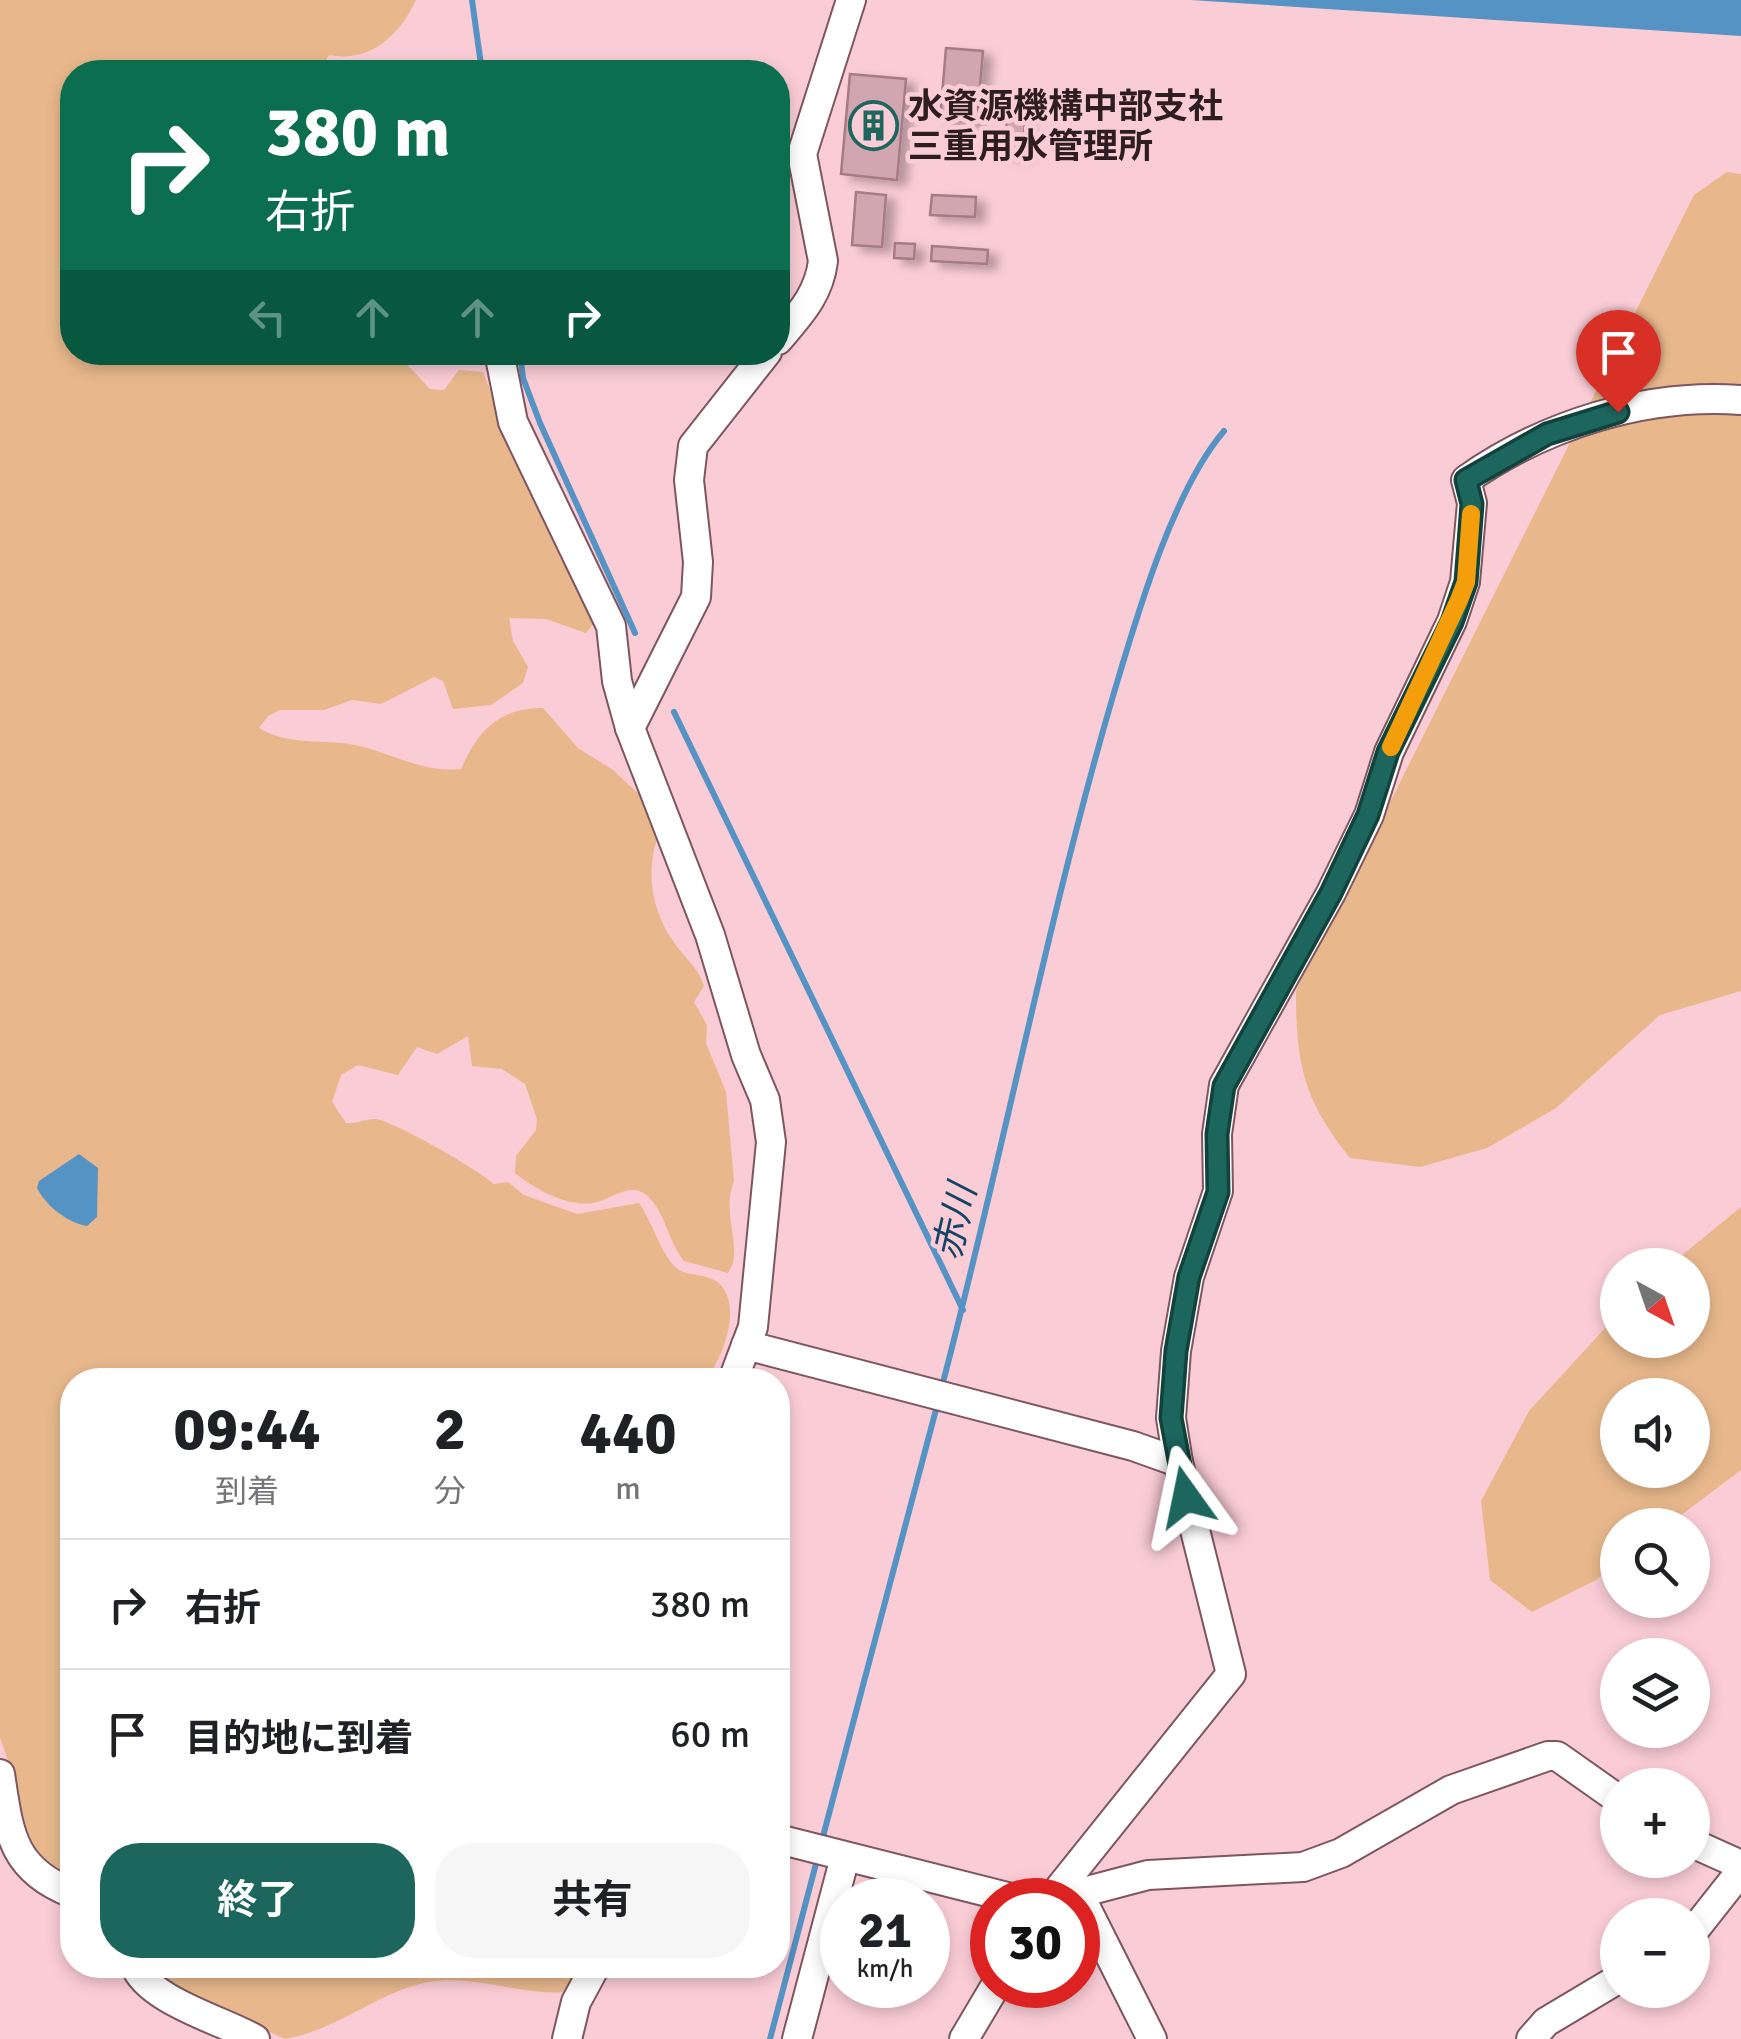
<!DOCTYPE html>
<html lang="ja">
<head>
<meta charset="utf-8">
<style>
	:root { --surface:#fff; --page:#f6f6f6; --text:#202124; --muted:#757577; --line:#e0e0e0; --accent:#1c665d }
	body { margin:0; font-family:Signika,"Noto Sans JP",sans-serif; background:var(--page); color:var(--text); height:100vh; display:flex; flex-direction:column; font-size:38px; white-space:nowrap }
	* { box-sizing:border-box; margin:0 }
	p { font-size:32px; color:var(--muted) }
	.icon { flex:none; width:55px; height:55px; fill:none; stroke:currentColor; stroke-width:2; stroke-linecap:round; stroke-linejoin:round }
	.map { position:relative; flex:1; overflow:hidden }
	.details { position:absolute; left:60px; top:1368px; width:730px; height:610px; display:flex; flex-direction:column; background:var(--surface); border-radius:40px; box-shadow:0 5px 15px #0003 }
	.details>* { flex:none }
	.banner { position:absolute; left:60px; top:60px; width:730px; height:305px; border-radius:40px; box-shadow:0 5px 15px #0003; background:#0b6e4f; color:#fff; overflow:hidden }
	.needle { width:65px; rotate:140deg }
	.controls { position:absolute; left:1600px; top:1248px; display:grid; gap:20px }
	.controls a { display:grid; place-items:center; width:110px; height:110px; border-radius:50%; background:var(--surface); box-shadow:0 5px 15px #0003; font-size:50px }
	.speed { position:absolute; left:820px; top:1878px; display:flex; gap:20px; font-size:50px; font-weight:700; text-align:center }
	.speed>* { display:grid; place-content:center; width:130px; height:130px; border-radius:50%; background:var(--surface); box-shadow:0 5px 15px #0003; line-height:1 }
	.speed small { font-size:25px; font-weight:400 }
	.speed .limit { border:15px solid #d22; background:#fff; color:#111 }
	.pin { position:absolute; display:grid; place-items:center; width:85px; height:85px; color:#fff; margin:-102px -42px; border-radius:50% 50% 50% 0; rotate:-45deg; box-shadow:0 0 10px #0007 }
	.pin .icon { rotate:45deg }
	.me { position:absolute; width:110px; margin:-55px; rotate:348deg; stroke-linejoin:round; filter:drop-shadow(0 0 8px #0008) }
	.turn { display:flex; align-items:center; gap:35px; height:210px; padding:0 40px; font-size:45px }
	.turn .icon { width:130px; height:130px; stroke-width:2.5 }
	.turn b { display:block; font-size:70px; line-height:85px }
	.lanes { display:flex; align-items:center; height:95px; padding:0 40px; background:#0003; justify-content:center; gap:50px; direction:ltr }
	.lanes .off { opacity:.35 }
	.eta { display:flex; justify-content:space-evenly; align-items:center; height:170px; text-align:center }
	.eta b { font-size:60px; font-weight:700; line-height:70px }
	.action { display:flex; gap:20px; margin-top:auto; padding:20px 40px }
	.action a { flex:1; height:115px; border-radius:40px; background:var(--accent); color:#fff; font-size:40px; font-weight:700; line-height:115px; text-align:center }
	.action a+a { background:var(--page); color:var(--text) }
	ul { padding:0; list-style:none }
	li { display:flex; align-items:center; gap:30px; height:130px; padding:0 40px; border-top:2px solid var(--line) }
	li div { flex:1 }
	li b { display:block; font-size:38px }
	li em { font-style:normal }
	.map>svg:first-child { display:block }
	.green { fill:#e8b88c; fill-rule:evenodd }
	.water { fill:#5493c3 }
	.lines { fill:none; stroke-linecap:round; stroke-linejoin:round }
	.stream { stroke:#5493c3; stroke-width:6 }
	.building { fill:#d2a6b0; stroke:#a57b85; stroke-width:2.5; filter:url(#shadow) }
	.minor-casing { stroke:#7d565f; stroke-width:32 }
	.minor { stroke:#fff; stroke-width:28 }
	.route-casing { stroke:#12423c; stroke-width:25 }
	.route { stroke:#1c665d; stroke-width:18 }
	.slow { stroke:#f59e0b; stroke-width:18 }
	.labels { text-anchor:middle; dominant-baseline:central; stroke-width:9; stroke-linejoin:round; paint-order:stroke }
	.poi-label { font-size:35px; font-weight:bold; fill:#2e1d21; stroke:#faccd6; text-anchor:start }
	.water-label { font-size:38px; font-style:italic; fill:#144465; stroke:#faccd6 }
</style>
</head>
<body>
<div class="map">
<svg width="1741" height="2039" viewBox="0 0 1741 2039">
	<defs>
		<filter id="shadow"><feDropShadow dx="9" dy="5.5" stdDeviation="5" flood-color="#0004"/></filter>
	</defs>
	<rect width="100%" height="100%" fill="#faccd6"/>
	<!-- green -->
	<g class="green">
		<path d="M0,0H416C399,36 370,63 329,55L320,72H72V352L377,353L404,361L430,389L444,390L459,370L483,372L522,473L594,623L586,633L546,619L509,618L513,641L528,667L523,683L491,705L453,709L443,681L434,677L381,704L352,700L324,710H280L268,716L259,728C290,747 327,738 360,746C395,755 425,773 461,769C478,731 498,708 543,708L578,748L613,770L642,797L658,837C645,871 652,911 673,941C684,958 698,966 704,986L694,1002L707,1025L706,1043L726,1092L734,1181C720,1216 745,1249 728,1273L684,1261C668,1242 665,1209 645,1194C629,1182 610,1200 593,1203C566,1207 535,1189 515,1173L516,1156L536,1130L537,1119L525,1084L502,1069L472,1066L468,1036L437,1054L417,1047L398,1075L358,1065L341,1075L332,1102L346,1123C357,1124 367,1118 376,1119C394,1121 480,1171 494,1184L508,1182L524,1195L577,1214L639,1203C652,1222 659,1248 673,1265C685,1278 702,1272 716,1281C745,1301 723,1360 705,1380H72V1882C1,1837 27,1804 0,1738Z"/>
		<path d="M1727,172L1741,174V991L1660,1015L1556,1108L1487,1148L1420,1167L1350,1158C1303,1099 1296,1064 1296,990L1694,195Z"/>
		<path d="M1741,1207V1470L1668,1525H1618L1617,1563L1596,1580L1532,1612L1490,1580L1481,1501L1529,1411L1617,1315L1618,1340H1692V1265H1670ZM1618,1395H1692V1470H1618Z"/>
		<path d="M148,1965H583L568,1992C522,1996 474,1974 429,1982C379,1991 338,2030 285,2039L165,1985Z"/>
	</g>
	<!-- water -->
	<g class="water">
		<path d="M1191,0H1741V36Z"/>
		<path d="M79,1154L98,1168L97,1217L87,1226C68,1223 46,1206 37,1188L39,1181Z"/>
	</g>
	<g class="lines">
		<!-- stream -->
		<g class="stream">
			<path d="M472,0L482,72"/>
			<path d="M520,352L523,378L540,423L635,633"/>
			<path d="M674,712L963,1310"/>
			<path d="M941,1390C1002,1159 1046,925 1113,696C1136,619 1172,492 1224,431"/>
			<path d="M821,1844L938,1402"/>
			<path d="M770,2039L818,1856"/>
		</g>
	</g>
	<!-- building -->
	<g class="building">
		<path d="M946,48L983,51L977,122L940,119Z"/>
		<path d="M850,74L906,79L897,180L841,174Z"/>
		<path d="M1007,116L1025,117L1023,154L1004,153Z"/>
		<path d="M856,192L886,195L882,247L852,245Z"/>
		<path d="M932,195L976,197L975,217L930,215Z"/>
		<path d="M895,243L915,244L914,259L894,258Z"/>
		<path d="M932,246L988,250L987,264L931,261Z"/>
	</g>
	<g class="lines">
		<defs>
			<g id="minor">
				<path d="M778,340C799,315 819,295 823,261L802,154L851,0"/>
				<path d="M499,352L513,422L611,626L617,681L630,728L710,935L746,1055L765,1100L771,1142L753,1327L733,1380"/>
				<path d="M630,728L696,597L698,562L689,480L693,446L767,352"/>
				<path d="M746,1345L1133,1446L1178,1462"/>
				<path d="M0,1774C9,1832 11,1869 72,1893"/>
				<path d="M778,1839L1019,1900"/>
				<path d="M1692,1843L1741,1865"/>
				<path d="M1079,1894L1152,2039"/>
				<path d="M1050,1900L1231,1674L1178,1462L1171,1418L1176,1351L1189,1277L1218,1191L1217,1134L1224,1085L1331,893L1369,815L1389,752L1452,621L1465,582L1472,503L1466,480C1544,425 1645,393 1741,400"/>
				<path d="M1053,1900L1148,1875L1303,1867L1341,1853L1451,1790L1548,1756H1557L1618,1799"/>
				<path d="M1692,1933L1741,1871"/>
				<path d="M135,1965C147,2000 224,2021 255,2039"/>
				<path d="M567,2039L576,2002L596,1965"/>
				<path d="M797,2039L845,1857"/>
				<path d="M964,2039L996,1985"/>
				<path d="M1531,2039L1546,2022L1618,1979"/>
			</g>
		</defs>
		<!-- minor casing -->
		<use href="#minor" class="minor-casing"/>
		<!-- minor -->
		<use href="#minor" class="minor"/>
	</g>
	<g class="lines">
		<defs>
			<path id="route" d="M1186,1497L1171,1418L1176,1351L1189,1277L1218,1192L1217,1134L1224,1086L1331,893L1368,815L1388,752L1452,622L1466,582L1472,504L1466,480L1547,434L1618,412"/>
		</defs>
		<!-- route casing -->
		<use href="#route" class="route-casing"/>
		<!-- route -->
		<use href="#route" class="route"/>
		<!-- slow -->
		<path class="slow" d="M1391,747L1459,600L1466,582L1471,514"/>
	</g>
	<!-- icons -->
	<defs>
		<symbol id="building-ring" viewBox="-11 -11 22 22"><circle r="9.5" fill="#faccd6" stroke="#1c665d" stroke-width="1.5"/><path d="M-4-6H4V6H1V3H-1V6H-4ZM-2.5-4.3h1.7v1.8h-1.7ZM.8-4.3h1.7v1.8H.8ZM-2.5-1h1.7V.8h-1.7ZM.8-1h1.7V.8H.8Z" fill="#1c665d"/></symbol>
	</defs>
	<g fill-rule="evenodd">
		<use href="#building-ring" x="846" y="98" width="55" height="55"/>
	</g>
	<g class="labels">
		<!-- poi labels -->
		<g class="poi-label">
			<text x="908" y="106">水資源機構中部支社<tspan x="908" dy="40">三重用水管理所</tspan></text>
		</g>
		<!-- water labels -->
		<g class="water-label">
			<text transform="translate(955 1222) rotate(-77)">赤川</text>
		</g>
	</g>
</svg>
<div class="controls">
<a><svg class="needle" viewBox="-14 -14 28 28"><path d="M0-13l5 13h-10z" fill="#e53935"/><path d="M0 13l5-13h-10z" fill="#757577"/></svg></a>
<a><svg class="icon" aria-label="sound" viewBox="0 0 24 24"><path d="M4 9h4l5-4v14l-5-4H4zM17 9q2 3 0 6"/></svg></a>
<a><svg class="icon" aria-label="search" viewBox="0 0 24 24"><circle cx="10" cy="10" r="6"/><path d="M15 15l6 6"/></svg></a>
<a><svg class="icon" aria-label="layers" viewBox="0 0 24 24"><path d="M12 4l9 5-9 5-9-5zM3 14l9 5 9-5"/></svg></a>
<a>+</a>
<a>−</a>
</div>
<div class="speed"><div>21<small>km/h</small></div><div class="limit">30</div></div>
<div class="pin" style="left:1618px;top:412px;background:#d93025"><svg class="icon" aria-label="arrive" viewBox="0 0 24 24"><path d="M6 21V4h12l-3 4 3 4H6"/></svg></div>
<svg class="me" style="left:1186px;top:1497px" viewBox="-20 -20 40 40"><path d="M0-17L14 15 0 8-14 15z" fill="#1c665d" stroke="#fff" stroke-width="4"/></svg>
<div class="banner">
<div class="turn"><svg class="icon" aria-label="right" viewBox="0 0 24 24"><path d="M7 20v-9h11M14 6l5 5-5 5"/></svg><div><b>380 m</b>右折</div></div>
<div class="lanes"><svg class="icon off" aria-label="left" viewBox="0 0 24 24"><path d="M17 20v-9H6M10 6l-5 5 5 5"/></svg><svg class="icon off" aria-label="ahead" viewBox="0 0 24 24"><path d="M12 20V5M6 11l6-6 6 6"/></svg><svg class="icon off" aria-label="ahead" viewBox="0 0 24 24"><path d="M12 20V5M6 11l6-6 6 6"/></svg><svg class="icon" aria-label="right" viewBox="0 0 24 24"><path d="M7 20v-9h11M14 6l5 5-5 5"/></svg></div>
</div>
<section class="details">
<div class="eta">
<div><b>09:44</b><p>到着</p></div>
<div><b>2</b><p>分</p></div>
<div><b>440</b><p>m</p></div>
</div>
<ul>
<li><svg class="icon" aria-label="right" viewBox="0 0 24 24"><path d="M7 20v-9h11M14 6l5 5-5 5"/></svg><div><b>右折</b></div><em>380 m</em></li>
<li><svg class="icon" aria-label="arrive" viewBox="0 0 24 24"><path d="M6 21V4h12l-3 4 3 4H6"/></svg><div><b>目的地に到着</b></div><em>60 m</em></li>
</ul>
<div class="action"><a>終了</a><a>共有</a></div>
</section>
</div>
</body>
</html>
